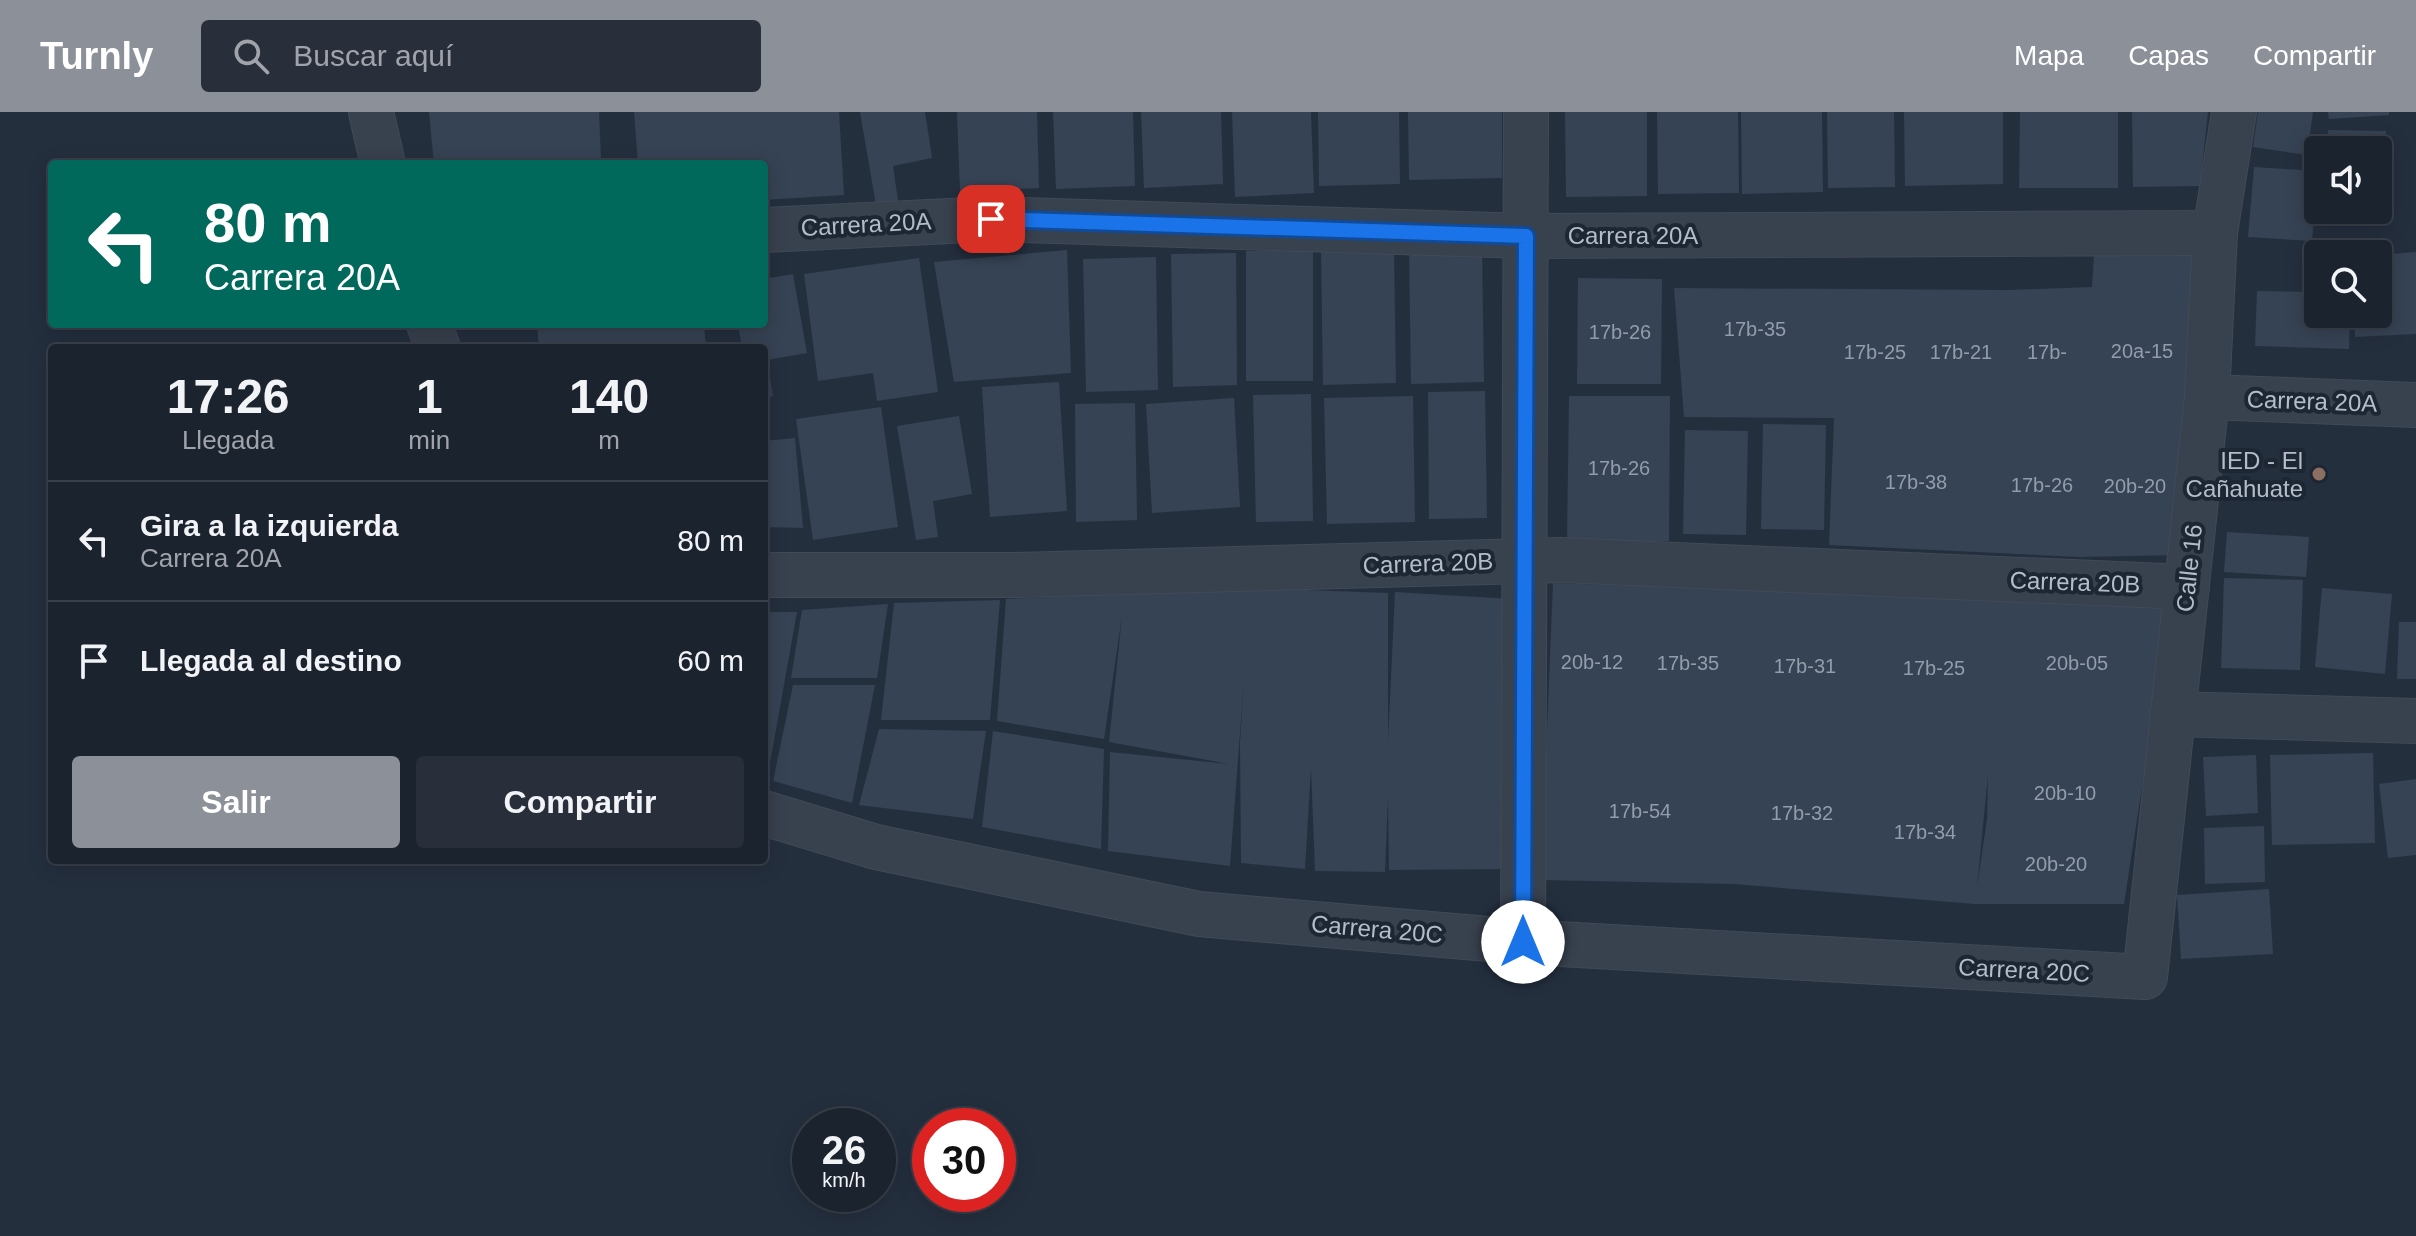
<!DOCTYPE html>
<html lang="es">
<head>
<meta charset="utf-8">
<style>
	:root { --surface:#1b232e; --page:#282f3a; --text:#f1f3f6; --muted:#a0a4aa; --line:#39404a; --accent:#8c9099 }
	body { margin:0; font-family:Helvetica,sans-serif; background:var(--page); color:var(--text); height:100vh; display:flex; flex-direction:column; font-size:30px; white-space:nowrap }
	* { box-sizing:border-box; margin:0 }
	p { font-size:26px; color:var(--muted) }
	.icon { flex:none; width:44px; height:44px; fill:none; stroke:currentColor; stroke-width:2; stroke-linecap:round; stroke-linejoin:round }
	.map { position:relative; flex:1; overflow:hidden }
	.panel { position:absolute; left:48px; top:232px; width:720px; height:520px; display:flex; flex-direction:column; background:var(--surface); border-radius:8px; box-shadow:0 4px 20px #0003,0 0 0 2px var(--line) }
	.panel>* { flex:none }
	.banner { position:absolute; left:48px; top:48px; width:720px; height:168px; border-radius:8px; box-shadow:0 4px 20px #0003,0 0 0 2px var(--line); background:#00695c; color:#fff; overflow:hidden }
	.tools { position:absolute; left:2304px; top:24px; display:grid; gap:16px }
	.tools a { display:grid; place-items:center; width:88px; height:88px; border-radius:8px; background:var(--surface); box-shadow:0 4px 20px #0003,0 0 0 2px var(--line); font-size:40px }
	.speed { position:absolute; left:792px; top:996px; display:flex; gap:16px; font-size:40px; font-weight:700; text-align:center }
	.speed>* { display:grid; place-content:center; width:104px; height:104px; border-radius:50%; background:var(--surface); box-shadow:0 4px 20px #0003,0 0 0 2px var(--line); line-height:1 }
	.speed small { font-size:20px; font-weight:400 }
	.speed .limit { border:12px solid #d22; background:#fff; color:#111 }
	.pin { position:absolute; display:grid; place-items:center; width:68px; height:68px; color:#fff; margin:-34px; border-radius:16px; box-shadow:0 4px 12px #0006 }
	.me { position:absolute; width:88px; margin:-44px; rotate:0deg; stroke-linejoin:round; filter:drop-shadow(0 0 6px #0008) }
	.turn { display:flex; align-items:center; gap:28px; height:168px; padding:0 24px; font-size:36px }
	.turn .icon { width:104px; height:104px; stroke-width:2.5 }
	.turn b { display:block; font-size:56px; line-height:68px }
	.eta { display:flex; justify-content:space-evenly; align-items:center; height:136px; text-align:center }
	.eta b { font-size:48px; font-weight:700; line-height:56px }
	.button { display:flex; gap:16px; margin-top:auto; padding:16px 24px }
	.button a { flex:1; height:92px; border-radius:8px; background:var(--accent); color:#fff; font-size:32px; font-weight:700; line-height:92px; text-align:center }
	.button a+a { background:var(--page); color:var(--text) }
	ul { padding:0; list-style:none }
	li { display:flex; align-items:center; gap:24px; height:120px; padding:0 24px; border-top:2px solid var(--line) }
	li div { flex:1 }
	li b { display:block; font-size:30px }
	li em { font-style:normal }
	header { display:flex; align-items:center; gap:48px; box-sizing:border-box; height:112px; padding:0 40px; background:var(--accent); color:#fff }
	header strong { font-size:38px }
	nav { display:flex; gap:44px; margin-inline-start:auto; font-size:28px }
	.search { width:560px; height:72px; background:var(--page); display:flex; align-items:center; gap:20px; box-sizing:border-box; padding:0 28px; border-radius:8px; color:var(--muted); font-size:30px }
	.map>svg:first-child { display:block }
	.building { fill:#364354; fill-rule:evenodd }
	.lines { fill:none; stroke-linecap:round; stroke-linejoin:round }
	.minor-casing { stroke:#414a57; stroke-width:46 }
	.minor { stroke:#38414e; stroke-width:44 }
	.route-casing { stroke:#114b97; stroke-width:20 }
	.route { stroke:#1a73e8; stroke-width:14 }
	.education-dot { fill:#8d6e63; stroke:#1d2633; stroke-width:3 }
	.labels { text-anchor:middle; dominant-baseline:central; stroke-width:8; stroke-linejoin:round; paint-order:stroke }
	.number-label { font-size:20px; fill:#929caa }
	.street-label { font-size:24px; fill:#b4bcc9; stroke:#1d2633 }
	.poi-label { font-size:24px; fill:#b4bcc9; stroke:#1d2633; text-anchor:end }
</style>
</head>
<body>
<header>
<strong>Turnly</strong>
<div class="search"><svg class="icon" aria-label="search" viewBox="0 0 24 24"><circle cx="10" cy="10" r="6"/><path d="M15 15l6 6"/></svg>Buscar aquí</div>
<nav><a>Mapa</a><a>Capas</a><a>Compartir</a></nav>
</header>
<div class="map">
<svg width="2416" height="1124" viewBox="0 0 2416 1124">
	<rect width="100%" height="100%" fill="#242f3e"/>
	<!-- building -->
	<g class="building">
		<path d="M429,0H599L601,47L547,52H434Z"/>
		<path d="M634,0H839L844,83L764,88V52H638Z"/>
		<path d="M860,0H925L932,46L893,54L898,89L876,93Z"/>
		<path d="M957,0H1037L1039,76L960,80Z"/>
		<path d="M1053,0H1133L1135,74L1056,77Z"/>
		<path d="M1141,0H1221L1223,72L1144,76Z"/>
		<path d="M1232,0H1311L1314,81L1235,85Z"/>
		<path d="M1318,0H1399L1400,72L1319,74Z"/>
		<path d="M1408,0H1502V66L1409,68Z"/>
		<path d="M1565,0H1647V84L1566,85Z"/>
		<path d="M1657,0H1738L1739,81L1658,82Z"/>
		<path d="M1741,0H1822L1823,80L1742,82Z"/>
		<path d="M1827,0H1894L1895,75L1828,76Z"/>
		<path d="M1904,0H2003V72L1905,74Z"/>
		<path d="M2020,0H2118V76H2019Z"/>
		<path d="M2132,0H2208L2200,74L2133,75Z"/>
		<path d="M2258,0H2313L2307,43L2253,35Z"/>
		<path d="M2328,0H2389V3L2329,7Z"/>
		<path d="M2328,18L2386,19L2383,96H2378V38H2327Z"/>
		<path d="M2254,55L2318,59L2312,129L2248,125Z"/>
		<path d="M1482,137L1484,270L1411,272L1409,138Z"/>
		<path d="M1067,138L1071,261L954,270L934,150Z"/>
		<path d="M1313,138V269H1246V139Z"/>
		<path d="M1394,138L1396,271L1323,273L1321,139Z"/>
		<path d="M2202,140L2181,443L2080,445L1829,433L1834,306L1684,305L1674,176L2008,178L2092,175L2094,144Z"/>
		<path d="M2416,140V222L2355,225L2354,202H2378V143Z"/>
		<path d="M1236,141L1237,273L1173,275L1171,142Z"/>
		<path d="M1156,145L1158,278L1086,280L1083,147Z"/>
		<path d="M919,146L938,280L877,289L873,261L818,269L804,162Z"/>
		<path d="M793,162L807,241L767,248L773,284L764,286V236H742L738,212H764V167Z"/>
		<path d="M1578,166L1662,167L1661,272H1577Z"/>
		<path d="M2257,179L2318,180V202H2350L2349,237L2255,234Z"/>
		<path d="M537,212H704L706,236H539Z"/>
		<path d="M1059,270L1067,399L990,405L982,275Z"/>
		<path d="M1485,279L1487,406L1429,407L1428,280Z"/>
		<path d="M1311,282L1313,409L1256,410L1253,283Z"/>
		<path d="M1413,284L1415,410L1327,412L1324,286Z"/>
		<path d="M1569,284H1670L1669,429H1567Z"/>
		<path d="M1234,286L1240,395L1152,401L1146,292Z"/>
		<path d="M1135,291L1137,408L1076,410L1075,292Z"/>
		<path d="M881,295L898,415L813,428L796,307Z"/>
		<path d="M959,304L972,382L933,389L938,425L916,428L897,314Z"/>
		<path d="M1763,312L1826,313L1824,418L1761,417Z"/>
		<path d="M1685,318L1748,319L1746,423L1683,422Z"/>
		<path d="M795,326L803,416L764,415V329Z"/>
		<path d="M2227,420L2309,425L2306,465L2224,460Z"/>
		<path d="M2224,466L2303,468L2300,558L2221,556Z"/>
		<path d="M1553,471L2163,492L2151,616L2124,792H1975L1734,772L1541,768ZM1988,663L1987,707L1977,775Z"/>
		<path d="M1252,476L1388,481V629L1395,480L1511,487L1508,757L1389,758L1388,685L1385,760L1315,759L1311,656L1305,757L1241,751L1240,631L1244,568L1230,754L1108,739L1110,640L1229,652L1109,630L1122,504L1104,627L997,609L1006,487Z"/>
		<path d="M2322,476L2392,482L2385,562L2315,555Z"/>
		<path d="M1000,488L990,608H881L894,491Z"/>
		<path d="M888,492L877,566H791L802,498Z"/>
		<path d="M764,500H797L767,668L764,667Z"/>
		<path d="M2399,510H2416V567H2397Z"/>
		<path d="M793,573H875L852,691L773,669Z"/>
		<path d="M879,617L986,619L973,707L859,693Z"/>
		<path d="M993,619L1104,637L1101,737L982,715Z"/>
		<path d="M2373,641L2375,731L2272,733L2270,643Z"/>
		<path d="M2256,643L2258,701L2206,704L2203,645Z"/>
		<path d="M2416,667V743L2388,746L2379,672Z"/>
		<path d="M2264,714L2265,770L2205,772L2204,716Z"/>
		<path d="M2269,777L2273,842L2181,847L2177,783Z"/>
	</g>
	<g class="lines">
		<defs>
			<g id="minor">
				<path d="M371,0L383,52"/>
				<path d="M764,118L991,107L1526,124L2215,121"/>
				<path d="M429,212L438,236"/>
				<path d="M2207,285L2416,293"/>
				<path d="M764,463H1014L1561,448L2187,475"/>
				<path d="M2172,602L2416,609"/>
				<path d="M764,701L876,735L1199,802L1523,830L2145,865L2207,285L2215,121L2234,0"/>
				<path d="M1523,830L1526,0"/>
			</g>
		</defs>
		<!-- minor casing -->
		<use href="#minor" class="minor-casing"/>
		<!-- minor -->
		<use href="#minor" class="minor"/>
	</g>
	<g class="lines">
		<defs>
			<path id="route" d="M991,107L1526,124L1523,830"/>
		</defs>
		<!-- route casing -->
		<use href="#route" class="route-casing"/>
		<!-- route -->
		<use href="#route" class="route"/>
	</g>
	<!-- markers -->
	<circle class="education-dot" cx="2319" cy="362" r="8"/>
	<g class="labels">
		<!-- number labels -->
		<g class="number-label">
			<text x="1755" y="217">17b-35</text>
			<text x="1620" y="220">17b-26</text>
			<text x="2142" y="239">20a-15</text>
			<text x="1875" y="240">17b-25</text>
			<text x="1961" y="240">17b-21</text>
			<text x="2047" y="240">17b-</text>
			<text x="1619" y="356">17b-26</text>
			<text x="1916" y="370">17b-38</text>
			<text x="2042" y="373">17b-26</text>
			<text x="2135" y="374">20b-20</text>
			<text x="1592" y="550">20b-12</text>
			<text x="1688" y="551">17b-35</text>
			<text x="2077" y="551">20b-05</text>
			<text x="1805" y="554">17b-31</text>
			<text x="1934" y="556">17b-25</text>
			<text x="2065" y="681">20b-10</text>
			<text x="1640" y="699">17b-54</text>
			<text x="1802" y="701">17b-32</text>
			<text x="1925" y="720">17b-34</text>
			<text x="2056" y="752">20b-20</text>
		</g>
		<!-- street labels -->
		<g class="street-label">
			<text transform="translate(866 112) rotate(-3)">Carrera 20A</text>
			<text x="1633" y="123">Carrera 20A</text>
			<text transform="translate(2312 289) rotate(2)">Carrera 20A</text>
			<text transform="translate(1428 451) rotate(-2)">Carrera 20B</text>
			<text transform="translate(2189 456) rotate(-84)">Calle 16</text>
			<text transform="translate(2075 470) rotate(2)">Carrera 20B</text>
			<text transform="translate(1377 817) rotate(5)">Carrera 20C</text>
			<text transform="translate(2024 858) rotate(3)">Carrera 20C</text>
		</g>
		<!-- poi labels -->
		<g class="poi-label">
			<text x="2303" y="348">IED - El<tspan x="2303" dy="28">Cañahuate</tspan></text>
		</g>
	</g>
</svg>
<div class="tools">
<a><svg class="icon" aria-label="sound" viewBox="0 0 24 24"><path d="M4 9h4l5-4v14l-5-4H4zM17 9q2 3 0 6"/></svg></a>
<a><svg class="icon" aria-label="search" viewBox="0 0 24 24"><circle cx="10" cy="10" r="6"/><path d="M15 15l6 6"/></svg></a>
</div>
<div class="speed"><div>26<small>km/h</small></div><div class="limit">30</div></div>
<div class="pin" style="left:991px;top:107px;background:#d93025"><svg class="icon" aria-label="arrive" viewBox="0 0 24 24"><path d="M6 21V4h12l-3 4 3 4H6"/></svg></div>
<svg class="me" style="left:1523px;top:830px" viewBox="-20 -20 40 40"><circle r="19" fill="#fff"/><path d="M0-13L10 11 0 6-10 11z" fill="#1a73e8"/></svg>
<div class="banner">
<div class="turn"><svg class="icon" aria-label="left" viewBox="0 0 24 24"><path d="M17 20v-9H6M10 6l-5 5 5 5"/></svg><div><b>80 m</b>Carrera 20A</div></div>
</div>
<section class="panel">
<div class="eta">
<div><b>17:26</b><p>Llegada</p></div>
<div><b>1</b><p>min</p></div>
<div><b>140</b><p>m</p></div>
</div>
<ul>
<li><svg class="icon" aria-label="left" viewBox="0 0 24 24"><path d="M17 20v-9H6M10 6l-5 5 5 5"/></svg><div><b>Gira a la izquierda</b><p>Carrera 20A</p></div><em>80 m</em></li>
<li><svg class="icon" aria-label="arrive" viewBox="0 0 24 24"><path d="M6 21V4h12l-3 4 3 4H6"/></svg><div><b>Llegada al destino</b></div><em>60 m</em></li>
</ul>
<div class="button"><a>Salir</a><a>Compartir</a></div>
</section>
</div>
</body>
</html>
